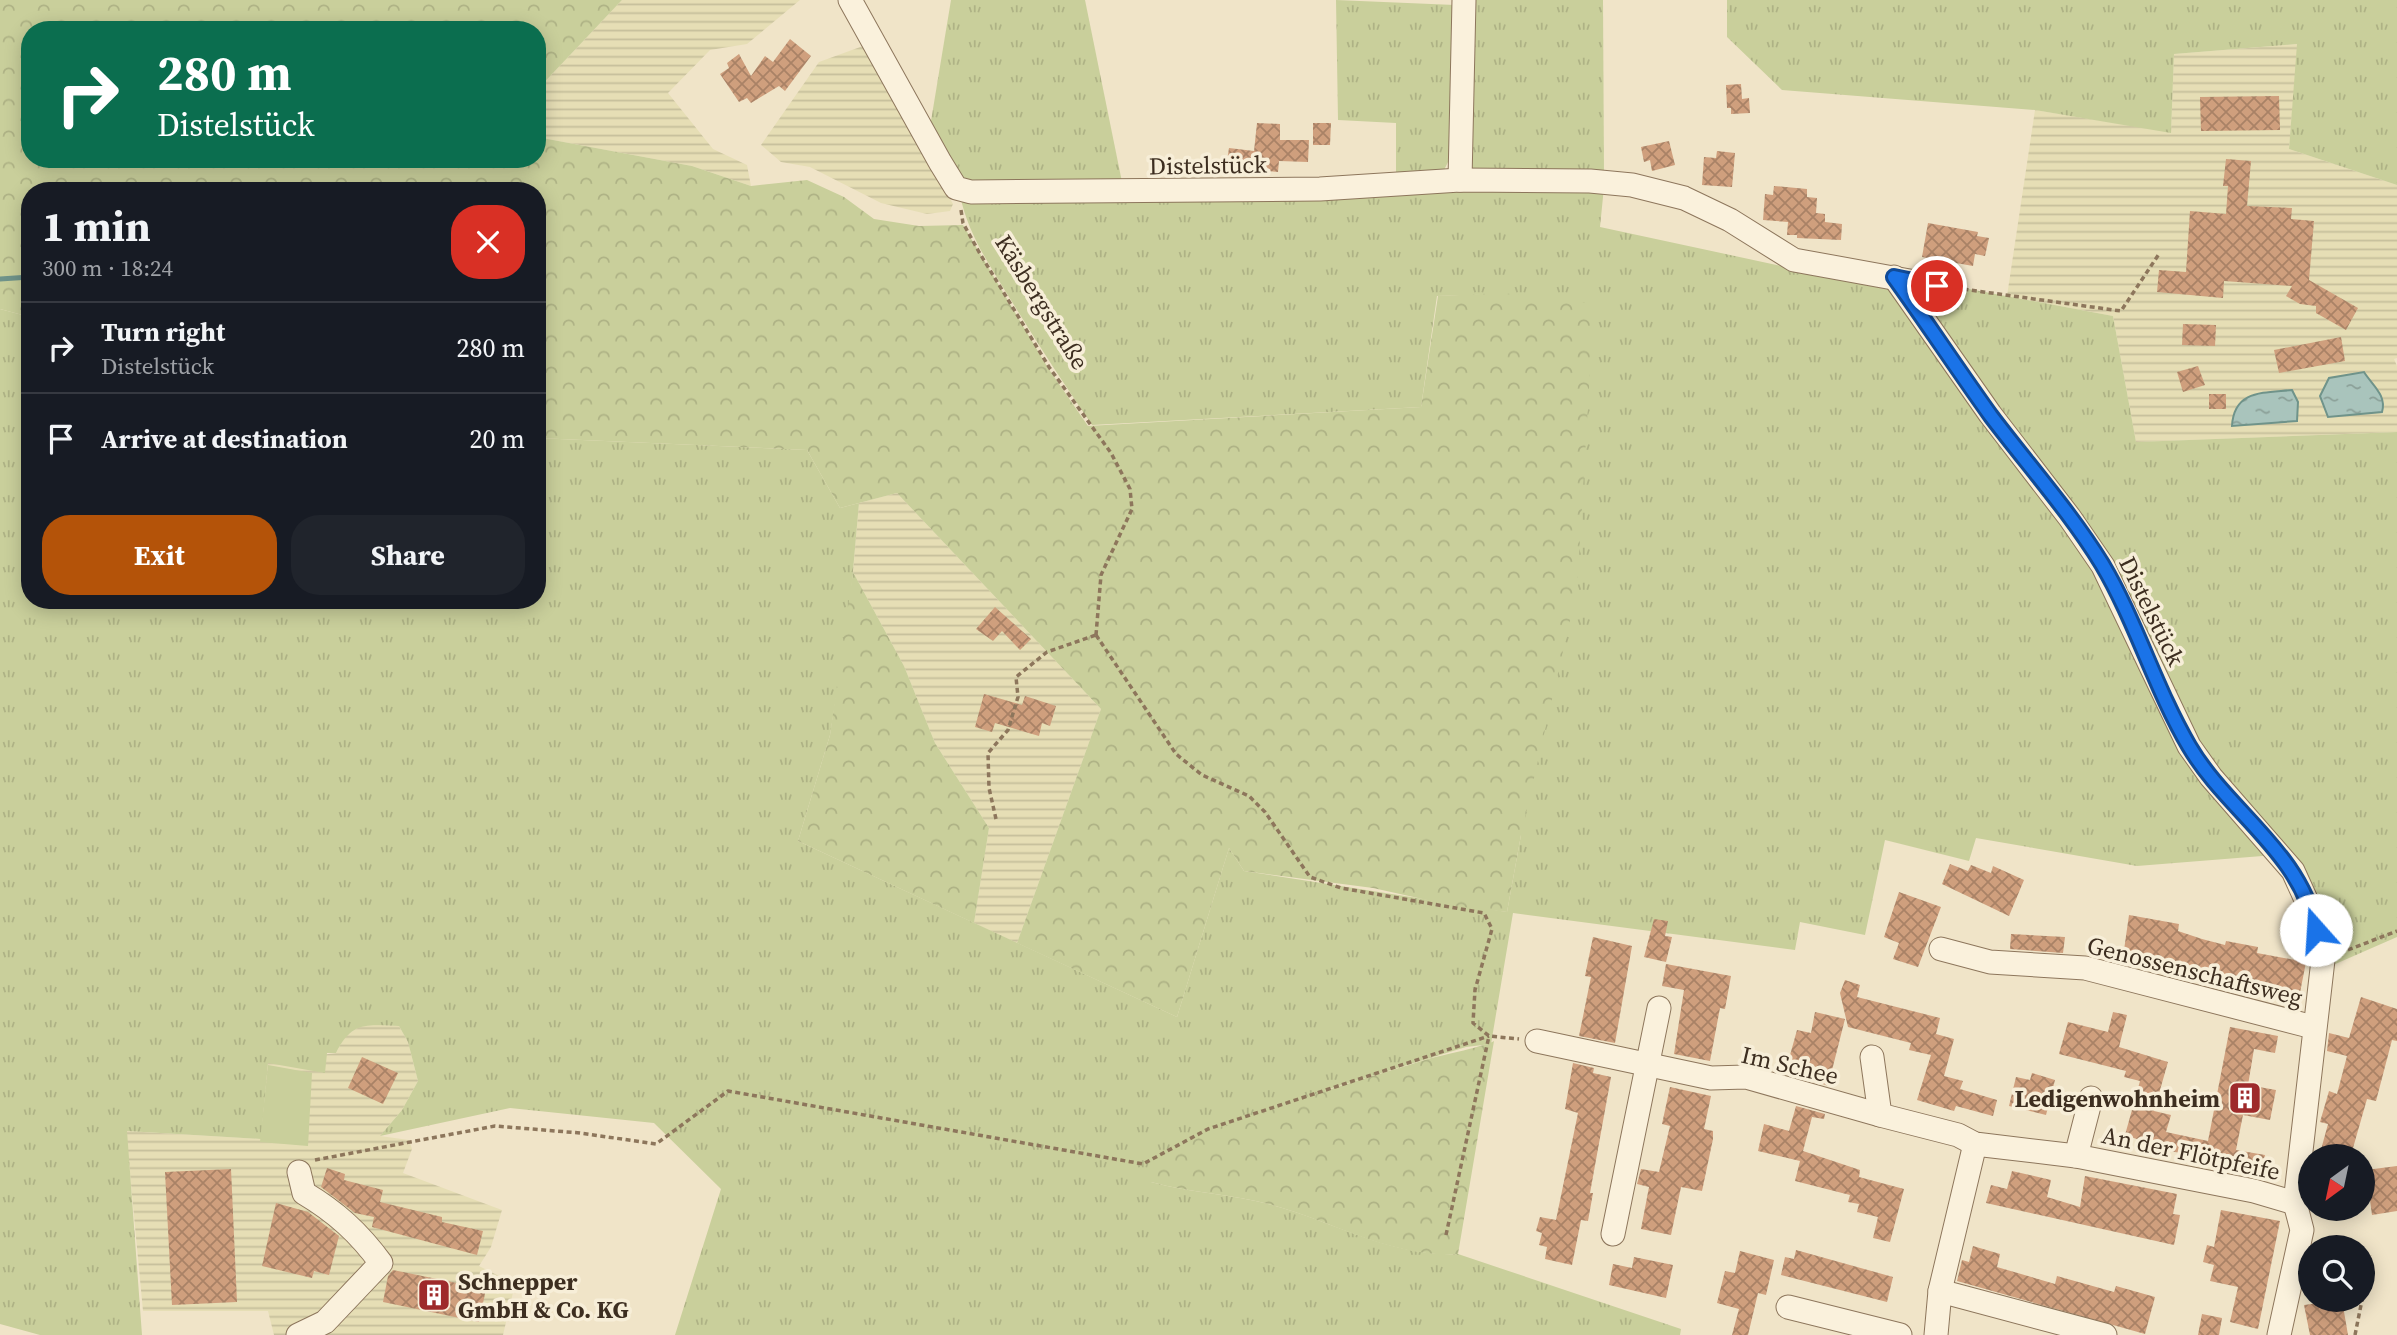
<!DOCTYPE html>
<html lang="en">
<head>
<meta charset="utf-8">
<style>
	:root { --surface:#171b24; --page:#20242c; --text:#f1f3f6; --muted:#9ea1a6; --line:#363941; --accent:#b45309 }
	body { margin:0; font-family:"Source Serif 4",serif; background:var(--page); color:var(--text); height:100vh; display:flex; flex-direction:column; font-size:26px; white-space:nowrap }
	* { box-sizing:border-box; margin:0 }
	p { font-size:23px; color:var(--muted) }
	.icon { flex:none; width:38px; height:38px; fill:none; stroke:currentColor; stroke-width:2; stroke-linecap:round; stroke-linejoin:round }
	.map { position:relative; flex:1; overflow:hidden }
	.sheet { position:absolute; left:21px; top:182px; width:525px; height:427px; display:flex; flex-direction:column; background:var(--surface); border-radius:28px; box-shadow:0 4px 18px #0003 }
	.sheet>* { flex:none }
	.guide { position:absolute; left:21px; top:21px; width:525px; height:147px; border-radius:28px; box-shadow:0 4px 18px #0003; background:#0b6e4f; color:#fff; overflow:hidden }
	.needle { width:46px; rotate:213deg }
	.controls { position:absolute; left:2298px; top:1144px; display:grid; gap:14px }
	.controls a { display:grid; place-items:center; width:77px; height:77px; border-radius:50%; background:var(--surface); box-shadow:0 4px 18px #0003; font-size:35px }
	.pin { position:absolute; display:grid; place-items:center; width:60px; height:60px; color:#fff; margin:-30px; border:4px solid #fff; border-radius:50%; box-shadow:0 2px 7px #0007 }
	.me { position:absolute; width:77px; margin:-38px; rotate:341deg; stroke-linejoin:round; filter:drop-shadow(0 0 5px #0008) }
	.turn { display:flex; align-items:center; gap:24px; height:147px; padding:0 21px; font-size:32px }
	.turn .icon { width:91px; height:91px; stroke-width:2.5 }
	.turn b { display:block; font-size:49px; line-height:60px }
	.round { display:grid; place-items:center; flex:none; width:74px; height:74px; border-radius:28px; background:var(--page) }
	.headline { display:flex; align-items:center; justify-content:space-between; height:119px; padding:0 21px }
	h1 { font-size:42px; font-weight:700; line-height:52px }
	.primary-button { display:flex; gap:14px; margin-top:auto; padding:14px 21px }
	.primary-button a { flex:1; height:80px; border-radius:28px; background:var(--accent); color:#fff; font-size:28px; font-weight:700; line-height:80px; text-align:center }
	.primary-button a+a { background:var(--page); color:var(--text) }
	ul { padding:0; list-style:none }
	li { display:flex; align-items:center; gap:21px; height:91px; padding:0 21px; border-top:2px solid var(--line) }
	li div { flex:1 }
	li b { display:block; font-size:26px }
	li em { font-style:normal }
	.map>svg:first-child { display:block }
	.farmland { fill:url(#farmland-rules) }
	.grass { fill:url(#grass-tufts) }
	.forest { fill:url(#forest-crowns) }
	.pitch { fill:#c9cf9b }
	.water { fill:url(#water-ripples); stroke:#6f938a; stroke-width:2 }
	.lines { fill:none; stroke-linecap:round; stroke-linejoin:round }
	.stream { stroke:#6f938a; stroke-width:5 }
	.building { fill:url(#building-cross-hatch) }
	.minor-casing { stroke:#8d765c; stroke-width:25 }
	.path { stroke:#8d765c; stroke-width:3.5; stroke-dasharray:5 3.5; stroke-linecap:butt }
	.minor { stroke:#faf1dc; stroke-width:23 }
	.route-casing { stroke:#114b97; stroke-width:18 }
	.route { stroke:#1a73e8; stroke-width:12 }
	.labels { text-anchor:middle; dominant-baseline:central; stroke-width:7; stroke-linejoin:round; paint-order:stroke }
	.street-label { font-size:24px; fill:#3d2e20; stroke:#f7eed8 }
	.poi-label { font-size:24px; font-weight:bold; fill:#3d2e20; stroke:#f7eed8; text-anchor:end }
</style>
</head>
<body>
<div class="map">
<svg width="2397" height="1335" viewBox="0 0 2397 1335">
	<defs>
		<pattern id="farmland-rules" width="6" height="5" patternUnits="userSpaceOnUse" patternTransform="scale(1.75)"><rect width="6" height="5" fill="#e6deb5"/><path d="M0 2.5h6" fill="none" stroke="#c6bf9b"/></pattern>
		<pattern id="grass-tufts" width="24" height="20" patternUnits="userSpaceOnUse" patternTransform="scale(1.75)"><rect width="24" height="20" fill="#c9cf9b"/><path d="M3 7l-1-3M5 7V3M7 7l1-3M15 17l-1-3M17 17v-4M19 17l1-3" fill="none" stroke="#aeb285"/></pattern>
		<pattern id="forest-crowns" width="20" height="18" patternUnits="userSpaceOnUse" patternTransform="scale(1.75)"><rect width="20" height="18" fill="#c9cf9b"/><path d="M2 6a3 3 0 1 1 6 0M12 15a3 3 0 1 1 6 0" fill="none" stroke="#aeb285"/></pattern>
		<pattern id="water-ripples" width="26" height="14" patternUnits="userSpaceOnUse" patternTransform="scale(1.75)"><rect width="26" height="14" fill="#a9c4bc"/><path d="M2 4q2-2 4 0t4 0M15 11q2-2 4 0t4 0" fill="none" stroke="#8ba098"/></pattern>
		<pattern id="building-cross-hatch" width="8" height="8" patternUnits="userSpaceOnUse" patternTransform="scale(1.75)"><rect width="8" height="8" fill="#cf9f7d"/><path d="M0 0l8 8M0 8l8-8" fill="none" stroke="#a98266"/></pattern>
	</defs>
	<rect width="100%" height="100%" fill="#f0e4c8"/>
	<!-- farmland -->
	<g class="farmland">
		<path d="M622,0H800L747,44L710,50L668,93L713,149L747,165L751,186L692,166L537,137V90Z"/>
		<path d="M2298,44L2289,149L2397,185V358L2394,359L2397,366V432L2136,442L2113,316L2007,296L2035,110L2171,132L2174,54Z"/>
		<path d="M863,46L953,204L950,211L927,214L881,203L810,167L781,162L761,145L819,62Z"/>
		<path d="M897,493L1101,709L1017,943L974,923L989,828L935,743L904,666L853,572L859,503Z"/>
		<path d="M364,1024L399,1026L408,1042L418,1081L402,1110L380,1136L409,1140L412,1149L403,1173L502,1210L491,1247L479,1266L515,1284L503,1335H274L268,1311H143L126,1131L261,1139L268,1062L336,1053L345,1036Z"/>
	</g>
	<!-- grass -->
	<g class="grass">
		<path d="M951,0H1085L1122,182L970,187L958,178L930,127Z"/>
		<path d="M1336,0L1455,5L1451,156L1444,170L1396,177V123L1338,120Z"/>
		<path d="M1468,0H1603L1604,175H1468Z"/>
		<path d="M1727,0H2397V185L2289,149L2297,44L2174,54L2171,133L2035,110L1782,90L1727,37Z"/>
		<path d="M1604,187L1600,227L1800,270L1890,279L2068,518L2188,747L2275,855L2137,866L1976,838L1969,861L1885,840L1865,935L1800,922L1795,950L1513,913L1491,1044L1466,1047L1329,1089L1151,1182C1191,1193 1232,1194 1272,1205C1335,1222 1391,1257 1458,1254L1681,1329L1680,1335H675L721,1189L654,1123L510,1108L380,1136L402,1110L418,1081L408,1042L399,1026C366,1025 352,1021 336,1053H327L325,1073L268,1063L261,1139L127,1131L142,1335H40L0,1324V309L30,317V600H537V438L807,450L840,508L859,503L849,616L830,735L798,841L1177,1017L1229,848L1244,871L1507,912L1521,835L1502,294L1437,296L1421,407L1092,425C1063,383 1036,341 1009,297C989,264 968,234 960,195Z"/>
		<path d="M1897,278L1942,284L2113,316L2136,442L2397,432V937L2324,969L2316,914L2212,775L2104,565Z"/>
	</g>
	<!-- forest -->
	<g class="forest">
		<path d="M0,0H622L537,90V30H30V159H537V137L692,166L751,186L807,180L844,197L874,219L919,226L963,225L1048,368L1088,426L1421,407L1438,296L1502,293L1594,304L1577,590L1521,835L1507,912L1454,906L1373,888L1244,871L1229,848L1177,1017L1017,943L1101,709L897,493L840,508L807,450L537,438V191H30V317L0,309Z"/>
		<path d="M853,572L904,666L935,743L989,828L974,923L798,841L830,735Z"/>
		<path d="M1494,1041L1458,1254C1391,1258 1335,1222 1272,1205C1232,1194 1191,1193 1151,1182L1148,1174L1154,1159C1241,1114 1334,1088 1428,1059C1439,1056 1490,1045 1494,1041Z"/>
	</g>
	<!-- pitch -->
	<path class="pitch" d="M268,1065L312,1073L308,1146L260,1142Z"/>
	<!-- water -->
	<g class="water">
		<path d="M2364,372C2372,385 2387,395 2382,412L2328,417L2320,396L2329,378Z"/>
		<path d="M2292,390L2298,402L2297,421L2232,426C2234,390 2263,393 2292,390Z"/>
	</g>
	<g class="lines">
		<!-- stream -->
		<path class="stream" d="M0,279L30,277"/>
	</g>
	<!-- building -->
	<g class="building">
		<path d="M790,39L811,56L785,91L779,86L751,103L747,98L739,102L720,74L729,68L727,63L739,54L751,76L765,56L773,62Z"/>
		<path d="M1741,84L1742,99L1749,98L1750,113L1731,114V108H1727L1726,85Z"/>
		<path d="M2279,96L2280,130L2201,131L2200,97Z"/>
		<path d="M1257,123L1280,124V140H1309L1308,162L1279,161L1278,172L1226,167L1229,148L1254,151Z"/>
		<path d="M1313,123H1331L1330,145H1313Z"/>
		<path d="M1669,141L1675,165L1652,171L1650,160L1644,162L1641,147Z"/>
		<path d="M1717,151L1735,153L1732,187L1702,185L1704,157L1716,158Z"/>
		<path d="M2226,159L2251,161L2247,206L2292,208L2291,219L2314,221L2309,280L2358,308L2346,330L2316,313V306L2300,304L2286,296L2292,286L2224,281L2223,298L2157,292L2159,270L2186,272L2190,211L2226,214L2228,186H2223Z"/>
		<path d="M1774,186L1807,189V197L1817,198L1816,213L1825,214V222L1842,224L1841,240L1797,238V235H1787L1788,222L1763,220L1765,194L1773,195Z"/>
		<path d="M1928,223L1978,232L1977,236L1989,238L1985,256L1975,254L1973,266L1922,257Z"/>
		<path d="M2183,324L2216,325L2215,346L2182,345Z"/>
		<path d="M2341,337L2345,361L2279,373L2274,350Z"/>
		<path d="M2198,366L2205,385L2183,392L2177,372Z"/>
		<rect x="2209" y="394" width="17" height="15"/>
		<path d="M995,607L1031,639L1020,650L1002,631L993,641L976,629Z"/>
		<path d="M984,694L1022,705L1025,696L1056,706L1050,726L1042,723L1039,736L995,723L992,732L975,727Z"/>
		<path d="M1950,864L1968,871L1971,865L1991,873L1993,866L2024,880L2009,916L1942,884Z"/>
		<path d="M1899,892L1941,907L1918,967L1893,959L1899,943L1884,937Z"/>
		<path d="M2129,915L2179,924L2178,931L2202,939L2225,945L2226,941L2258,947L2257,953L2306,962L2298,1003L2266,996V993L2258,991L2260,985L2203,976L2204,969L2162,962L2161,967L2144,964L2146,954L2124,950Z"/>
		<path d="M1654,919L1668,921L1665,936L1672,937L1666,962L1644,957Z"/>
		<path d="M2011,934L2065,937L2063,953L2010,949Z"/>
		<path d="M1593,937L1632,946L1615,1043L1579,1036L1591,977L1585,976Z"/>
		<path d="M1666,964L1731,976L1725,1009L1720,1008L1710,1061L1674,1054L1684,990L1662,986Z"/>
		<path d="M1845,980L1860,985L1857,997L1940,1018L1936,1034L1954,1039L1944,1076L1963,1081L1960,1089L1997,1100L1993,1116L1956,1106L1954,1111L1917,1100L1931,1055L1909,1050L1911,1043L1848,1027L1840,993Z"/>
		<path d="M2361,997L2397,1009V1041L2392,1040L2376,1101L2367,1099L2351,1155L2340,1152L2339,1157H2319L2328,1124L2320,1122L2329,1091L2337,1094L2347,1056L2327,1051L2329,1033L2349,1038Z"/>
		<path d="M1815,1012L1845,1019L1829,1082L1833,1083L1832,1087L1813,1081L1815,1074L1787,1066L1797,1030L1811,1033Z"/>
		<path d="M2113,1012L2127,1015L2119,1047L2168,1062L2154,1111L2171,1115L2166,1132L2208,1141L2230,1027L2278,1036L2275,1053L2254,1049L2248,1085L2276,1090L2270,1120L2243,1115L2236,1150L2265,1155L2261,1176L2204,1165L2205,1157L2175,1152L2125,1135L2140,1081L2124,1077L2126,1071L2059,1054L2068,1022L2108,1032Z"/>
		<path d="M362,1057L398,1073L383,1104L348,1088Z"/>
		<path d="M1573,1063L1594,1068L1593,1073L1611,1077L1590,1193H1593L1588,1221L1581,1220L1572,1265L1545,1259L1547,1247L1539,1245L1542,1233L1536,1231L1540,1217L1556,1220L1578,1113L1565,1109Z"/>
		<path d="M2032,1073L2055,1080L2046,1115L2009,1106L2016,1077L2030,1080Z"/>
		<path d="M1670,1087L1711,1096L1704,1129L1713,1131V1139L1702,1191L1681,1187L1671,1235L1641,1229L1649,1187L1637,1184L1641,1169L1659,1172L1670,1126L1662,1124Z"/>
		<path d="M1796,1106L1825,1114L1824,1119L1812,1117L1803,1151L1860,1170L1859,1177L1904,1189L1890,1242L1873,1238L1878,1217L1857,1212L1859,1204L1848,1202L1850,1195L1795,1181L1800,1161L1758,1151L1764,1124L1789,1131Z"/>
		<path d="M2397,1166V1211L2372,1215L2366,1170Z"/>
		<path d="M327,1168L345,1174L344,1180L383,1190L380,1202L442,1217V1222L483,1231L477,1255L372,1227L374,1217L355,1213L321,1187Z"/>
		<path d="M231,1169L237,1302L172,1305L165,1172Z"/>
		<path d="M2012,1171L2051,1180L2047,1197L2080,1207L2085,1176L2177,1194L2173,1214L2180,1215L2174,1245L1986,1203L1991,1185L2007,1189Z"/>
		<path d="M276,1203L308,1212L339,1236L329,1275L314,1271L312,1278L262,1266Z"/>
		<path d="M2221,1210L2280,1221L2258,1329L2230,1322L2238,1287L2210,1281L2214,1265L2203,1262L2207,1245L2214,1247Z"/>
		<path d="M1973,1246L2000,1254L1997,1267L2055,1284L2057,1276L2114,1292L2116,1286L2155,1297L2145,1334L1957,1281L1962,1260L1969,1262Z"/>
		<path d="M1796,1250L1893,1277L1887,1302L1781,1275L1785,1257L1794,1259Z"/>
		<path d="M1740,1251L1774,1260L1766,1295L1758,1293L1748,1335H1732L1739,1309L1717,1303L1725,1271L1735,1273Z"/>
		<path d="M1634,1257L1673,1265L1666,1298L1609,1285L1613,1264L1632,1268Z"/>
		<path d="M393,1270L486,1289L479,1322L383,1302L388,1276Z"/>
		<path d="M2342,1300L2348,1335H2310L2304,1305Z"/>
		<path d="M2202,1314L2222,1318L2219,1335H2198Z"/>
	</g>
	<g class="lines">
		<defs>
			<g id="minor">
				<path d="M850,0L940,162L956,188L971,192L1320,189L1460,180L1590,181L1632,185L1684,198L1730,220L1794,260L1937,286"/>
				<path d="M1460,180L1464,0"/>
				<path d="M1894,277L1990,414L2070,518L2103,566L2189,746L2211,777L2293,871L2313,915L2323,960L2295,1203L2302,1230L2279,1335"/>
				<path d="M1941,949L1990,962L2085,968L2313,1027"/>
				<path d="M1537,1041L1711,1078L1746,1077L1880,1115"/>
				<path d="M1872,1057L1880,1115L1958,1135L1975,1144L2076,1156L2254,1191L2295,1203"/>
				<path d="M2076,1156L2091,1098"/>
				<path d="M1613,1234L1659,1008"/>
				<path d="M1940,1291L2105,1335"/>
				<path d="M1788,1307L1900,1335"/>
				<path d="M298,1335L325,1322L381,1263C359,1233 336,1212 304,1193L299,1172"/>
				<path d="M1936,1335L1940,1291L1975,1144"/>
			</g>
		</defs>
		<!-- minor casing -->
		<use href="#minor" class="minor-casing"/>
		<!-- path -->
		<g class="path">
			<path d="M961,210L963,223L979,252L1049,367L1111,453L1130,489L1132,509L1101,575L1096,635"/>
			<path d="M1955,288L2121,311L2159,254"/>
			<path d="M1096,635L1176,754L1202,775L1249,796L1265,812L1310,877L1341,888L1484,913L1492,929L1475,990L1473,1023L1489,1036L1519,1039"/>
			<path d="M996,819L989,788L988,753L1008,730L1018,697L1016,677L1047,652L1096,635"/>
			<path d="M2340,953L2397,931"/>
			<path d="M315,1160L495,1126L580,1133L656,1144L728,1091L1143,1164L1208,1129L1489,1036"/>
			<path d="M1446,1235L1489,1036"/>
			<path d="M2362,1297L2370,1255"/>
			<path d="M2355,1335L2362,1300"/>
		</g>
		<!-- minor -->
		<use href="#minor" class="minor"/>
	</g>
	<g class="lines">
		<defs>
			<path id="route" d="M1937,286L1894,277C1927,323 1958,370 1991,416C2028,465 2070,512 2102,564C2136,621 2155,688 2189,746C2227,811 2301,852 2316,930"/>
		</defs>
		<!-- route casing -->
		<use href="#route" class="route-casing"/>
		<!-- route -->
		<use href="#route" class="route"/>
	</g>
	<!-- icons -->
	<defs>
		<symbol id="building-square" viewBox="-11 -11 22 22"><rect x="-9" y="-9" width="18" height="18" rx="4" fill="#9e2a2b" stroke="#f7eed8"/><path d="M-4-6H4V6H1V3H-1V6H-4ZM-2.5-4.3h1.7v1.8h-1.7ZM.8-4.3h1.7v1.8H.8ZM-2.5-1h1.7V.8h-1.7ZM.8-1h1.7V.8H.8Z" fill="#fff"/></symbol>
	</defs>
	<g fill-rule="evenodd">
		<use href="#building-square" x="2226" y="1079" width="38" height="38"/>
		<use href="#building-square" x="415" y="1276" width="38" height="38"/>
	</g>
	<g class="labels">
		<!-- street labels -->
		<g class="street-label">
			<text transform="translate(1208 165) rotate(-1)">Distelstück</text>
			<text transform="translate(1042 302) rotate(58)">Käsbergstraße</text>
			<text transform="translate(2152 611) rotate(64)">Distelstück</text>
			<text transform="translate(2195 971) rotate(14)">Genossenschaftsweg</text>
			<text transform="translate(1790 1065) rotate(13)">Im Schee</text>
			<text transform="translate(2191 1153) rotate(12)">An der Flötpfeife</text>
		</g>
		<!-- poi labels -->
		<g class="poi-label">
			<text x="2220" y="1098">Ledigenwohnheim</text>
			<text x="458" y="1281" text-anchor="start">Schnepper<tspan x="458" dy="28">GmbH &amp; Co. KG</tspan></text>
		</g>
	</g>
</svg>
<div class="controls">
<a><svg class="needle" viewBox="-14 -14 28 28"><path d="M0-13l5 13h-10z" fill="#e53935"/><path d="M0 13l5-13h-10z" fill="#9ea1a6"/></svg></a>
<a><svg class="icon" aria-label="search" viewBox="0 0 24 24"><circle cx="10" cy="10" r="6"/><path d="M15 15l6 6"/></svg></a>
</div>
<div class="pin" style="left:1937px;top:286px;background:#d93025"><svg class="icon" aria-label="arrive" viewBox="0 0 24 24"><path d="M6 21V4h12l-3 4 3 4H6"/></svg></div>
<svg class="me" style="left:2316px;top:930px" viewBox="-20 -20 40 40"><circle r="19" fill="#fff"/><path d="M0-13L10 11 0 6-10 11z" fill="#1a73e8"/></svg>
<div class="guide">
<div class="turn"><svg class="icon" aria-label="right" viewBox="0 0 24 24"><path d="M7 20v-9h11M14 6l5 5-5 5"/></svg><div><b>280 m</b>Distelstück</div></div>
</div>
<section class="sheet">
<div class="headline"><div><h1>1 min</h1><p>300 m · 18:24</p></div><a class="round" style="background:#d93025;color:#fff"><svg class="icon" aria-label="close" viewBox="0 0 24 24"><path d="M6 6l12 12M18 6L6 18"/></svg></a></div>
<ul>
<li><svg class="icon" aria-label="right" viewBox="0 0 24 24"><path d="M7 20v-9h11M14 6l5 5-5 5"/></svg><div><b>Turn right</b><p>Distelstück</p></div><em>280 m</em></li>
<li><svg class="icon" aria-label="arrive" viewBox="0 0 24 24"><path d="M6 21V4h12l-3 4 3 4H6"/></svg><div><b>Arrive at destination</b></div><em>20 m</em></li>
</ul>
<div class="primary-button"><a>Exit</a><a>Share</a></div>
</section>
</div>
</body>
</html>
